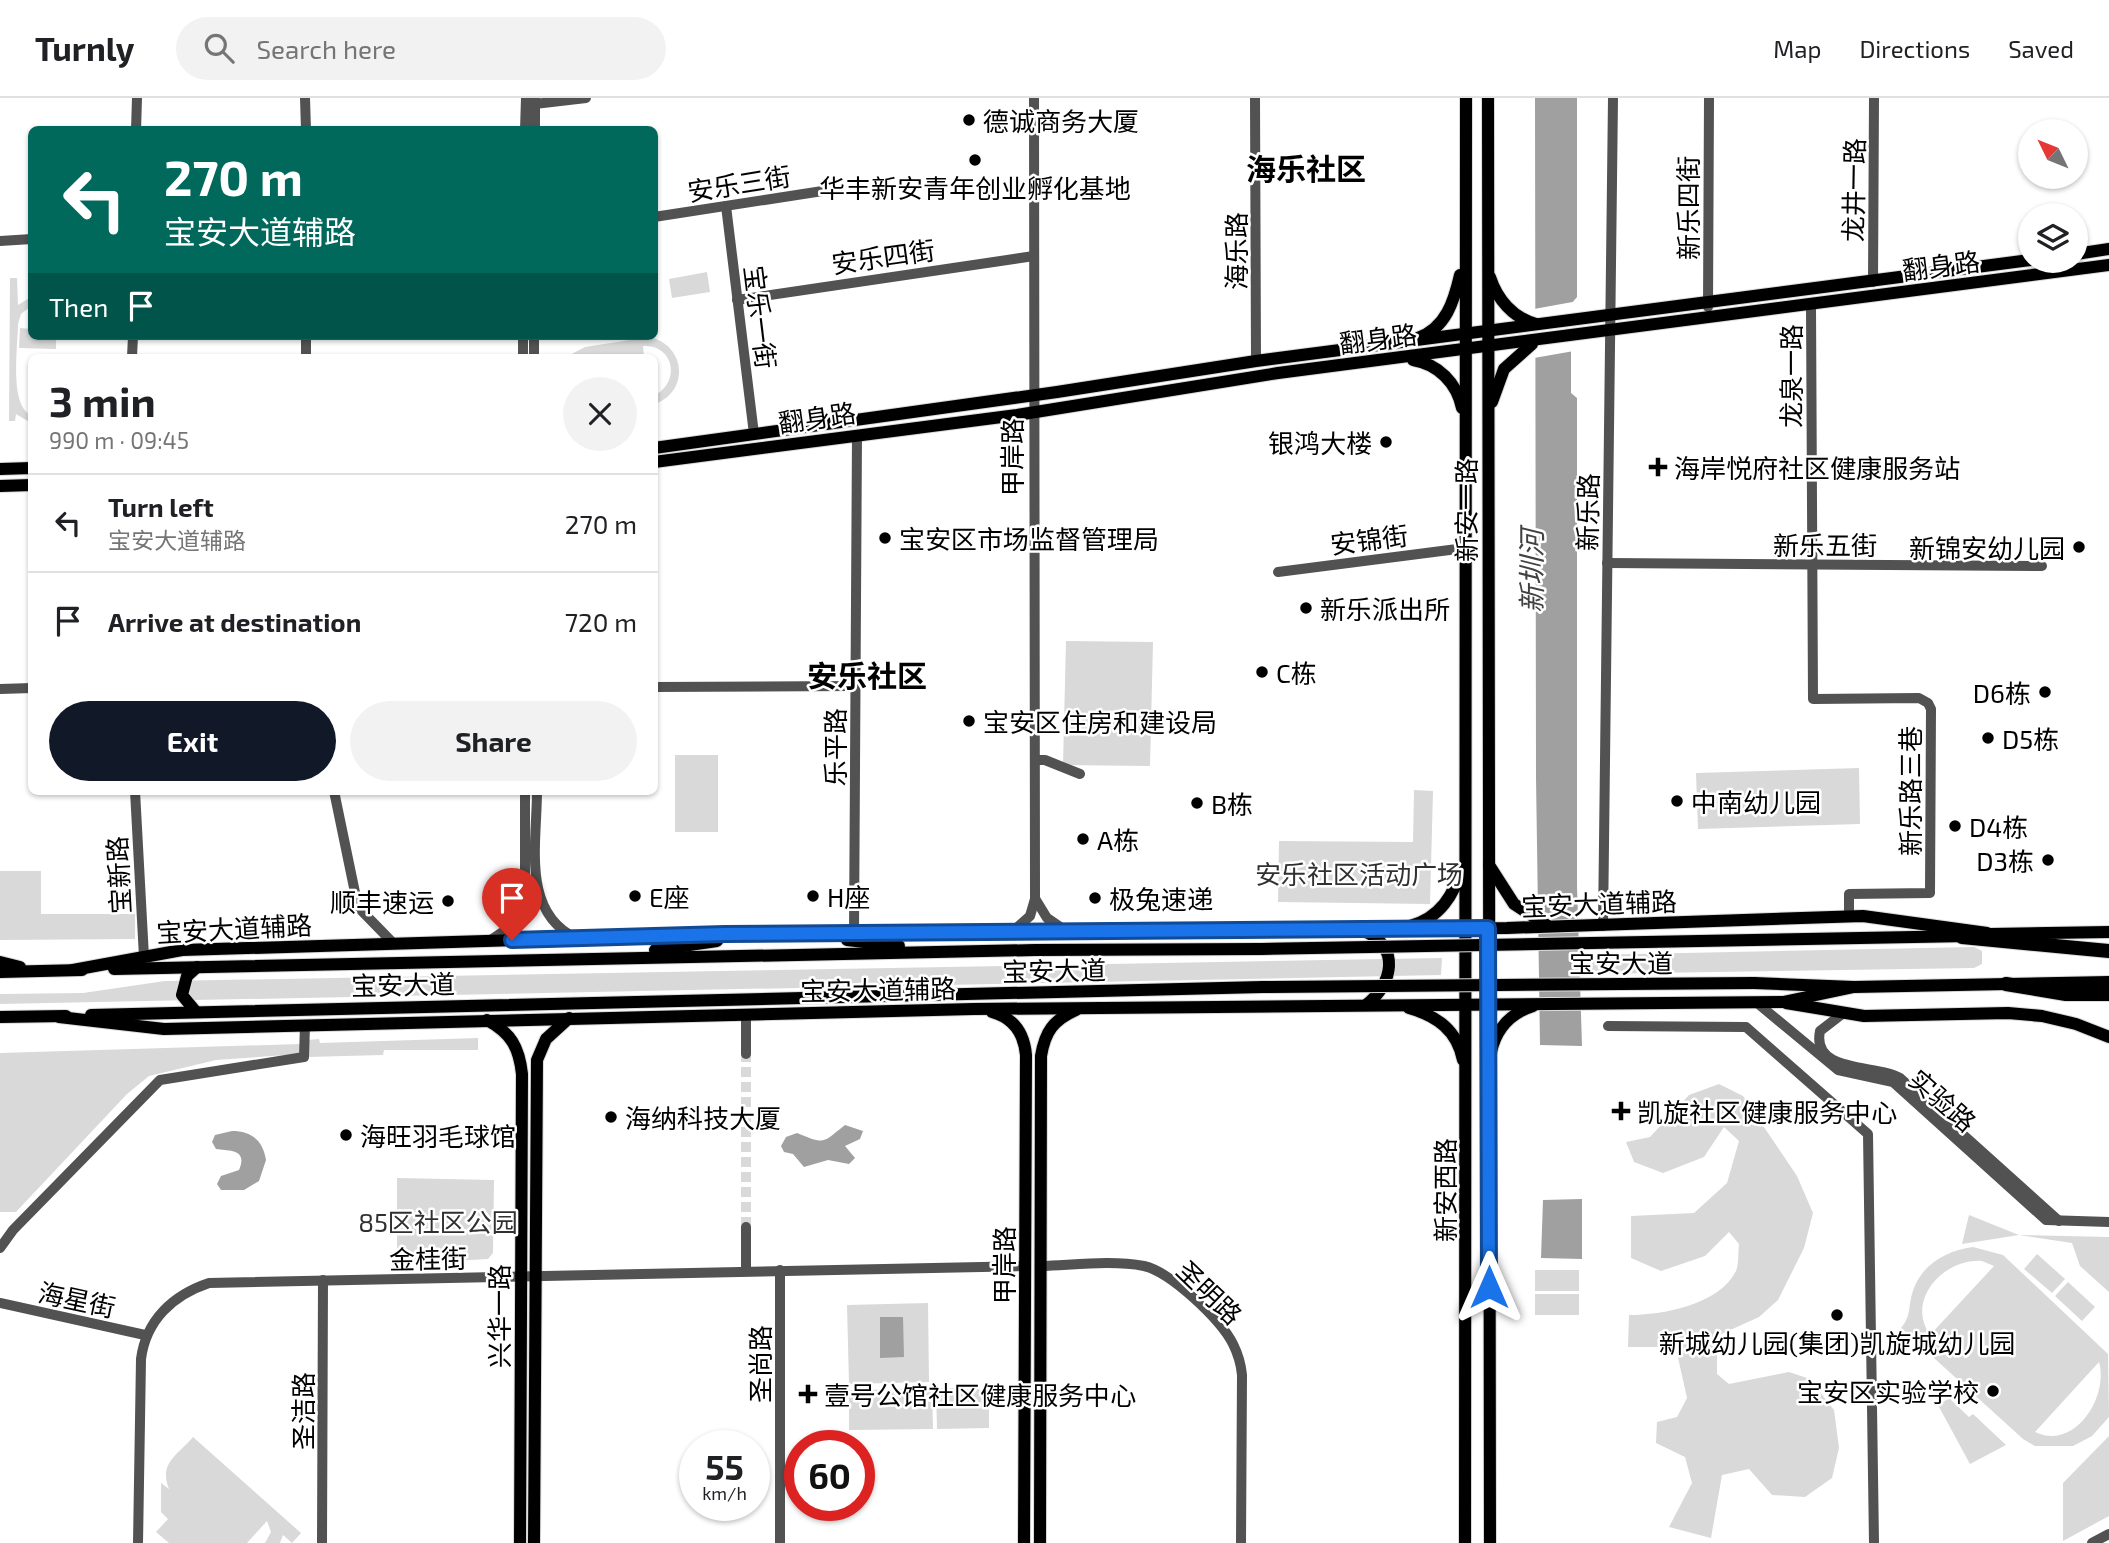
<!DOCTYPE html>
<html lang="en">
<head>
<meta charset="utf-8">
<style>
	:root { --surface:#fff; --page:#f2f2f2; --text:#202124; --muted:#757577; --line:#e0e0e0; --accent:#111827 }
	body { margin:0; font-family:"Exo 2","Noto Sans SC",sans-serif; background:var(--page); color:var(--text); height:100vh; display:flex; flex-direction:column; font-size:26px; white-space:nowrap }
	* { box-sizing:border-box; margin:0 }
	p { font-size:23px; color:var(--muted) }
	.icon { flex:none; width:38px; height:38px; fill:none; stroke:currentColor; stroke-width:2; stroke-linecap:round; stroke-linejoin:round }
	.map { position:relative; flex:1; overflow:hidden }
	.drawer { position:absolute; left:28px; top:256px; width:630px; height:441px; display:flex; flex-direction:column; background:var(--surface); border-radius:10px; box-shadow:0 2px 5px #0004 }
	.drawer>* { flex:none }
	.guide { position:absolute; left:28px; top:28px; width:630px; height:214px; border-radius:10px; box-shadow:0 2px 5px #0004; background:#00695c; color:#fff; overflow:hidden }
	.needle { width:46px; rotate:313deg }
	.fabs { position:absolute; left:2018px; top:21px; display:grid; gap:14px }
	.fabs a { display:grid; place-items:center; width:70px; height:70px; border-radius:50%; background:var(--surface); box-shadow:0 2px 5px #0004; font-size:35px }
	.speed { position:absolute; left:679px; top:1332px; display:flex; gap:14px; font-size:35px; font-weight:700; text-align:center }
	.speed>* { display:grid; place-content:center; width:91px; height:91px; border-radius:50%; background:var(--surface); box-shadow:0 2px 5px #0004; line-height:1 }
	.speed small { font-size:18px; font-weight:400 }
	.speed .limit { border:10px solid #d22; background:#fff; color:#111 }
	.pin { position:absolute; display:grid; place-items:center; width:60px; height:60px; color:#fff; margin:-72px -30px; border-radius:50% 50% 50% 0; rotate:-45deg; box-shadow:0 0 7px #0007 }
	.pin .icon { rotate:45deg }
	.me { position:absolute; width:77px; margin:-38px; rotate:0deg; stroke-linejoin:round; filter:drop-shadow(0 0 5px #0008) }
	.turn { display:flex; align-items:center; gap:24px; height:147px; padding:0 21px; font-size:32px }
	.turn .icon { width:91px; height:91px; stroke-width:2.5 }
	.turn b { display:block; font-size:49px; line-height:60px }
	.then { display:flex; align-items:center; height:66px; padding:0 21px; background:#0003; gap:14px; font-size:26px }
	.round { display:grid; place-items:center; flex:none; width:74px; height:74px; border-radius:37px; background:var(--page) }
	.overview { display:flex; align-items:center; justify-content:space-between; height:119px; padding:0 21px }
	h1 { font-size:42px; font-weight:700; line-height:52px }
	.button { display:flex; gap:14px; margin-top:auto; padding:14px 21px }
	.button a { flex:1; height:80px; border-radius:42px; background:var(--accent); color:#fff; font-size:28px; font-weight:700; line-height:80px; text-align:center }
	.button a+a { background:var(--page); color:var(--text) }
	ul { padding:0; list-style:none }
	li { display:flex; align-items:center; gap:21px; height:98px; padding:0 21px; border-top:2px solid var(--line) }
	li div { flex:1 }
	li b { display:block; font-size:26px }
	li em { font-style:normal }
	header { display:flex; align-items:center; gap:42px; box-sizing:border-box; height:98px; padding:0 35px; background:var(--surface); border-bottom:2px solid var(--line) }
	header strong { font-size:33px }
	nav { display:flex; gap:38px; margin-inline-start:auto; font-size:24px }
	.search { width:490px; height:63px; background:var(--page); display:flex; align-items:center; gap:18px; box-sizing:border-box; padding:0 24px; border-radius:38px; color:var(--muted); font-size:26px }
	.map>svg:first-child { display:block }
	.green { fill:#d9d9d9; fill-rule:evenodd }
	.water { fill:#a0a0a0 }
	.pier { fill:#fff }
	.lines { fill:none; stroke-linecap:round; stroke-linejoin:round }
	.minor-tunnel { stroke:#d9d9d9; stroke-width:10; stroke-dasharray:10 5; stroke-linecap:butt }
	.major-casing { stroke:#dbdbdb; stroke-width:14 }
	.highway-casing { stroke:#dbdbdb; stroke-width:16 }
	.minor { stroke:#525252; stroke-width:10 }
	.major { stroke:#000; stroke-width:12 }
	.highway { stroke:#000; stroke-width:14 }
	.major-bridge-casing { stroke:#dbdbdb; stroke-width:14; stroke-linecap:butt }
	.major-bridge { stroke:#000; stroke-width:12 }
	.route-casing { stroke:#114b97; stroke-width:18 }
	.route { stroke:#1a73e8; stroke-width:12 }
	.poi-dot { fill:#000; stroke:#fff; stroke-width:2.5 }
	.labels { text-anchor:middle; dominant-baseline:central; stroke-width:5; stroke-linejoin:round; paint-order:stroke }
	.poi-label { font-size:26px; fill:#000; stroke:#fff; text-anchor:start }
	.street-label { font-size:26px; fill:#000; stroke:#fff }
	.park-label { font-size:26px; fill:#303030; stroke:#fff }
	.water-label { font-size:28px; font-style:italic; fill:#414141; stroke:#fff }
	.quarter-label { font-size:30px; font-weight:bold; fill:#000; stroke:#fff }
</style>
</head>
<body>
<header>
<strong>Turnly</strong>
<div class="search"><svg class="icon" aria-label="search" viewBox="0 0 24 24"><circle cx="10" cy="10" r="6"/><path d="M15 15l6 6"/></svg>Search here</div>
<nav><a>Map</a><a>Directions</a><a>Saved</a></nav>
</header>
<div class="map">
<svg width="2109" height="1445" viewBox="0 0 2109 1445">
	<rect width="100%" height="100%" fill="#fff"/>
	<!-- green -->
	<g class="green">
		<path d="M707,174L710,194L672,200L669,181Z"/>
		<path d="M10,180H17L18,207L31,199V208L21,216L18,226C18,249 9,307 31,317V325L16,316L15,323H9Z"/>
		<path d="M20,230L31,231L32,238H56V251L19,250Z"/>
		<path d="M649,239C685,246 691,293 655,306V297C681,284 674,246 643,248L644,259H566L585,249Z"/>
		<path d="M1066,543L1153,544L1150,668L1063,667Z"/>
		<rect x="675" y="657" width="43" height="77"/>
		<path d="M1859,670L1860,726L1698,731L1696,675Z"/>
		<path d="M1414,692L1433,693L1430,806L1278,804L1279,743L1413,744Z"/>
		<path d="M0,773H41V816H135V841L0,842Z"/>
		<path d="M1974,849L1982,853V866L1974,870L1588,876V857Z"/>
		<path d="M1442,860L1441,877L0,906V896L83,895L165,883Z"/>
		<path d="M478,940V952H384L383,957L307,959L308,942L319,941L320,945Z"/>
		<path d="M300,946L301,956L216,962L149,978L127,996L16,1114H0V955Z"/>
		<path d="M1719,986L1743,998L1797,1078L1813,1115L1804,1150L1778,1202L1759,1219L1717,1238V1276L1729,1286L1789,1274L1810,1281L1834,1312L1839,1350L1832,1380L1805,1399L1772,1397L1749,1371L1722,1377L1711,1440L1669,1429L1692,1385L1685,1359L1656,1345L1657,1324L1677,1319L1687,1300L1677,1255L1667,1249H1628L1629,1217C1662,1217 1719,1207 1736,1173C1739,1166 1738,1154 1739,1146L1729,1134L1705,1158L1661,1173L1631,1160V1118L1694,1115L1727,1085L1739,1043L1724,1029L1704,1059L1663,1075L1634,1064L1626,1044L1650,1039L1689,997Z"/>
		<path d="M397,1080L494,1082L493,1155L488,1161L397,1166Z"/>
		<path d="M1969,1117L2019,1137L2109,1139V1194L2080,1168L2072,1145L2019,1137L1962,1146Z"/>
		<path d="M1973,1149L2003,1157L2108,1256L2109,1319L2092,1338L2073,1348H2035L2023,1341L1901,1230C1911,1218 1908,1211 1912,1196C1920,1167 1945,1153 1973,1149ZM1982,1163L1994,1168L1930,1237C1905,1201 1945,1160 1982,1163ZM2099,1264C2109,1300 2074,1353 2035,1334Z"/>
		<path d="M2037,1156L2065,1181L2052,1195L2024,1171Z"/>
		<rect x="1535" y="1172" width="44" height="21"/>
		<path d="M2068,1184L2095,1209L2082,1223L2055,1198Z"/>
		<rect x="1535" y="1196" width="44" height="21"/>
		<path d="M928,1205L929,1284L849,1286L847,1207Z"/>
		<path d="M936,1290H979L980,1294H989V1330L937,1331Z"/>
		<path d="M932,1291L933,1331L849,1332V1292Z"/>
		<path d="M1953,1298L1951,1302L1969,1319L1973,1316L2006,1347L1970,1366L1938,1307Z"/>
		<path d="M2109,1338V1418L2063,1443V1385Z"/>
		<path d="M193,1339L301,1435L292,1445L283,1437L280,1445H265L271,1434L267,1423L247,1445H169L156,1434L168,1421L161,1414V1385L169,1391C158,1365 179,1356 193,1339Z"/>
	</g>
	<!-- water -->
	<g class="water">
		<path d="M1535,0H1577V199L1571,206V295L1577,300V788L1582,948L1540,947L1536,680Z"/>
		<path d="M845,1027L863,1033L860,1041L845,1048L855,1060L849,1066L828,1062L804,1069L793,1056L784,1054L781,1048L786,1039L797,1035C826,1047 822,1045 845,1027Z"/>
		<path d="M232,1033C251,1033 263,1042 266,1062L259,1083L244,1092H221L217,1086L221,1078L239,1072C248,1051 230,1053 216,1051L212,1044L215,1037Z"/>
		<path d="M1582,1101V1161L1541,1160L1543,1102Z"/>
		<path d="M880,1219H903L904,1259L880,1260Z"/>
	</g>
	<!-- pier -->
	<path class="pier" d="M1578,203L1575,207L1574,253L1534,260V211Z"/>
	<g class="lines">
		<!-- minor-tunnel -->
		<path class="minor-tunnel" d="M746,1129V956"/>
		<defs>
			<g id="major">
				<path d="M1488,0L1490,1445"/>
				<path d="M2076,156L2109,151"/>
				<path d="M1490,179C1497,201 1513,220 1536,226"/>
				<path d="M1418,240C1446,230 1454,203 1460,177"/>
				<path d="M1413,262C1438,266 1457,285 1462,310"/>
				<path d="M1492,304L1504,271L1532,246"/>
				<path d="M654,350L1057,294L1256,263L2030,162"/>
				<path d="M654,364L1017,317L1278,275L2109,167"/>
				<path d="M0,371L32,370"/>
				<path d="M0,388L32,387"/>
				<path d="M1489,767L1514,806L1548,828"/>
				<path d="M1410,828C1440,820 1454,797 1462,769"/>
				<path d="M1364,833C1401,849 1393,886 1366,907"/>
				<path d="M1991,836L2109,834"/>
				<path d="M847,842L899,848"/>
				<path d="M1753,842L1969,838"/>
				<path d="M655,852L717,843"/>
				<path d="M0,864L20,869"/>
				<path d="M114,871L1035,852L1261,851"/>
				<path d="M73,872L182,852L725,836L1507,830L1863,818L1987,835"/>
				<path d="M0,874L82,872"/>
				<path d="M1754,885L1854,889L2109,884"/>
				<path d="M1786,905L1864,918L2008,915L2042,918L2076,926L2109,939"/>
				<path d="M1409,910C1437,918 1457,932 1463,962"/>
				<path d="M196,914L182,897L187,878L197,869"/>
				<path d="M992,914C1014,920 1024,935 1026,957L1024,1445"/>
				<path d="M91,917L1263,889"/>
				<path d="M0,919L66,918"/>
				<path d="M59,919L164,931L974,911L1783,904L1854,889"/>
				<path d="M487,922C511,935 519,949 522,976L520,1445"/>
				<path d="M1491,954C1496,931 1511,915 1533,908"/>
				<path d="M534,1445L537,962L546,941L569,920"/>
				<path d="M1040,1445L1041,958C1045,934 1053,922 1076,912"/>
				<path d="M1465,1445L1466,0"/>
			</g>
			<g id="highway">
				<path d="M1962,839L2109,853"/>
				<path d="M2006,886L2066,896H2109"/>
			</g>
		</defs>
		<!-- major casing -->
		<use href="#major" class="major-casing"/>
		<!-- highway casing -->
		<use href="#highway" class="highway-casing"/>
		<!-- minor -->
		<g class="minor">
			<path d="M305,0L306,32"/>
			<path d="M1255,0L1256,263"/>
			<path d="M526,7L586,0"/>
			<path d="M136,32L137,0"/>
			<path d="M525,32L526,0"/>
			<path d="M535,32V0"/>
			<path d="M726,108L754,336"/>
			<path d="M654,119L829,92"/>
			<path d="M0,143L32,141"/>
			<path d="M1873,184L1874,0"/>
			<path d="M737,202L1034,158"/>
			<path d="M1811,207L1813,601L1919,600L1928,605L1931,611L1930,795L1849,796V819"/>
			<path d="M1708,209L1709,0"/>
			<path d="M306,238V259"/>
			<path d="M523,238V259"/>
			<path d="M534,238V259"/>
			<path d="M132,259L133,238"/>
			<path d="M1607,465L2042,468"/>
			<path d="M1278,474L1465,450"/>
			<path d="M654,589L855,588"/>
			<path d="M0,591L32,590"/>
			<path d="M1035,662H1045L1080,676"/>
			<path d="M135,693L144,859"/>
			<path d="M334,693L358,809L394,846"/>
			<path d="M537,693C537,745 521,814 576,840"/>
			<path d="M1036,802L1047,820L1066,833"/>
			<path d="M1603,828L1613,0"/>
			<path d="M1012,834L1030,818L1035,801L1034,0"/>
			<path d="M854,836L857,337"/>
			<path d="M491,842L510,829L525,802V693"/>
			<path d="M1756,904L1838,972L1893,984L2046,1122L2109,1124"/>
			<path d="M1842,916L1820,933C1811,976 1878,966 1900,980L2059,1123"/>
			<path d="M746,917V956"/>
			<path d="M1608,928L1746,929L1868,1036L1874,1445"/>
			<path d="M746,1129V1172"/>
			<path d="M0,1150L13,1132L160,982L304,959L305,927"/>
			<path d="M1041,1168C1074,1167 1112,1162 1144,1168C1171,1174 1221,1222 1233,1246C1238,1256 1241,1266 1242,1277L1241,1445"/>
			<path d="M0,1205L145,1237"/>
			<path d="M138,1445L141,1261C146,1222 173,1197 209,1185L1025,1168"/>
			<path d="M322,1445L323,1182"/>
			<path d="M780,1445V1172"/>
			<path d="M2092,1445L2109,1436"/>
		</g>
		<!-- major -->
		<use href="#major" class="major"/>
		<!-- highway -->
		<use href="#highway" class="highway"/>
		<defs>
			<g id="major-bridge">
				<path d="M1261,851L1753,842"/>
				<path d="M1263,889L1754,885"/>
			</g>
		</defs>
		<!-- major-bridge casing -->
		<use href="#major-bridge" class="major-bridge-casing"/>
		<!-- major-bridge -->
		<use href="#major-bridge" class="major-bridge"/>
	</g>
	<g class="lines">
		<defs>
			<path id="route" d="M512,842L725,836L1488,830L1489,1189"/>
		</defs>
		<!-- route casing -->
		<use href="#route" class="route-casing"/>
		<!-- route -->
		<use href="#route" class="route"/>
	</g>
	<!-- markers -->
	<g class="poi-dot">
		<circle cx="969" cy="22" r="7"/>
		<circle cx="975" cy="62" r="7"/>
		<circle cx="1386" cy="344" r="7"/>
		<path d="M1654.5 358.5h7v7h7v7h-7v7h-7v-7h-7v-7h7z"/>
		<circle cx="885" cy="440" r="7"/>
		<circle cx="2079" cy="449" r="7"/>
		<circle cx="1306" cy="510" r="7"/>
		<circle cx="1262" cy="574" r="7"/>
		<circle cx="2045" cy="594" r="7"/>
		<circle cx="969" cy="623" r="7"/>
		<circle cx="1988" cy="640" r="7"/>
		<circle cx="1677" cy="703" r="7"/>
		<circle cx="1197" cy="705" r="7"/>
		<circle cx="1955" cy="728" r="7"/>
		<circle cx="1083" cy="741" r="7"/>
		<circle cx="2048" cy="762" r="7"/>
		<circle cx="635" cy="798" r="7"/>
		<circle cx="813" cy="798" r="7"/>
		<circle cx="1095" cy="800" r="7"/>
		<circle cx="448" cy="803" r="7"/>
		<path d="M1617.5 1002.5h7v7h7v7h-7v7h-7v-7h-7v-7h7z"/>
		<circle cx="611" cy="1019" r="7"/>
		<circle cx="346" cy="1037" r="7"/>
		<circle cx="1837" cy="1217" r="7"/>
		<circle cx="1993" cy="1293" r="7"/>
		<path d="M804.5 1285.5h7v7h7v7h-7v7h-7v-7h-7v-7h7z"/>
	</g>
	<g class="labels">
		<!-- poi labels -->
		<g class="poi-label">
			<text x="983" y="22">德诚商务大厦</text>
			<text x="975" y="89" text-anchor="middle">华丰新安青年创业孵化基地</text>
			<text x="1372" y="344" text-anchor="end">银鸿大楼</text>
			<text x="1674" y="369">海岸悦府社区健康服务站</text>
			<text x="899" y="440">宝安区市场监督管理局</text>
			<text x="2065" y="449" text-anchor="end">新锦安幼儿园</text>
			<text x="1320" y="510">新乐派出所</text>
			<text x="1276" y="574">C栋</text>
			<text x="2031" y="594" text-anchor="end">D6栋</text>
			<text x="983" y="623">宝安区住房和建设局</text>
			<text x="2002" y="640">D5栋</text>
			<text x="1691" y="703">中南幼儿园</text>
			<text x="1211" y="705">B栋</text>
			<text x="1969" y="728">D4栋</text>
			<text x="1097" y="741">A栋</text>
			<text x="2034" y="762" text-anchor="end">D3栋</text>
			<text x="649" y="798">E座</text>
			<text x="827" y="798">H座</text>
			<text x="1109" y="800">极兔速递</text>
			<text x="434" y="803" text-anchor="end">顺丰速运</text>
			<text x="1637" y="1013">凯旋社区健康服务中心</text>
			<text x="625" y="1019">海纳科技大厦</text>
			<text x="360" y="1037">海旺羽毛球馆</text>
			<text x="1837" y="1244" text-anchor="middle">新城幼儿园(集团)凯旋城幼儿园</text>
			<text x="1979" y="1293" text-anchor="end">宝安区实验学校</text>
			<text x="824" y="1296">壹号公馆社区健康服务中心</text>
		</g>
		<!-- street labels -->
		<g class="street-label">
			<text transform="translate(739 85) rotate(-9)">安乐三街</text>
			<text transform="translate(1853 92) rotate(-89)">龙井一路</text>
			<text transform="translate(1687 110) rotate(-90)">新乐四街</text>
			<text transform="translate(1235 153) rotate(-90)">海乐路</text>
			<text transform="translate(883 158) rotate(-8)">安乐四街</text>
			<text transform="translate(1941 167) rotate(-7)">翻身路</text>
			<text transform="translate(761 219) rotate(83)">宝乐一街</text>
			<text transform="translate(1378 240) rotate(-7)">翻身路</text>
			<text transform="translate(1790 278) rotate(-90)">龙泉一路</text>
			<text transform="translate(817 319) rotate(-8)">翻身路</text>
			<text transform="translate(1011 359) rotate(-90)">甲岸路</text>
			<text transform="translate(1465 412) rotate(-90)">新安一路</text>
			<text transform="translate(1587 414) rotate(-89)">新乐路</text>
			<text transform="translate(1369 441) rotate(-7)">安锦街</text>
			<text x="1825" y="446">新乐五街</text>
			<text transform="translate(834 649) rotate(-90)">乐平路</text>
			<text transform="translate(1909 693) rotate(-90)">新乐路三巷</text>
			<text transform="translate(118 777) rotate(-93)">宝新路</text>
			<text transform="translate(1599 805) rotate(-2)">宝安大道辅路</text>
			<text transform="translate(234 830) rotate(-3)">宝安大道辅路</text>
			<text x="1621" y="864">宝安大道</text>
			<text transform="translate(1054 872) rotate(-1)">宝安大道</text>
			<text transform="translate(403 886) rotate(-1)">宝安大道</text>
			<text transform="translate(878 891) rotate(-1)">宝安大道辅路</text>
			<text transform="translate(1943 1002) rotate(41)">实验路</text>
			<text transform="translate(1444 1092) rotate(-90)">新安西路</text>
			<text transform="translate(428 1160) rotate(-1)">金桂街</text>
			<text transform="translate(1003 1167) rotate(-90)">甲岸路</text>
			<text transform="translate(1210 1194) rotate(44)">圣明路</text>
			<text transform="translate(77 1201) rotate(12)">海星街</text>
			<text transform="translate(498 1218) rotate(-90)">兴华一路</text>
			<text transform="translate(759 1266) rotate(-90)">圣尚路</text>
			<text transform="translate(302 1313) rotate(-90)">圣洁路</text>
		</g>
		<!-- park labels -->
		<g class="park-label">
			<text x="1359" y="775">安乐社区活动广场</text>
			<text x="438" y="1123">85区社区公园</text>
		</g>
		<!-- water labels -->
		<g class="water-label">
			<text transform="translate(1531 473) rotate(-90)">新圳河</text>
		</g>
		<!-- quarter labels -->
		<g class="quarter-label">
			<text x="1306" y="70">海乐社区</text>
			<text x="867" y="577">安乐社区</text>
		</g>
	</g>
</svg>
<div class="fabs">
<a><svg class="needle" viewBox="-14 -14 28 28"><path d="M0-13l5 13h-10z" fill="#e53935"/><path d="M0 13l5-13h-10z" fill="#757577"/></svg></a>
<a><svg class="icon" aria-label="layers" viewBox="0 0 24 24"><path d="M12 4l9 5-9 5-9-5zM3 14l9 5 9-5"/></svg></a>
</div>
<div class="speed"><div>55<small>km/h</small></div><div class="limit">60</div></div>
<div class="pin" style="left:512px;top:842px;background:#d93025"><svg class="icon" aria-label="arrive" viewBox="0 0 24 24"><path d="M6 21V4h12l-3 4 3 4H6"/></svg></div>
<svg class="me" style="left:1489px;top:1189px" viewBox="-20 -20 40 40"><path d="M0-17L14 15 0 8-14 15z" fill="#1a73e8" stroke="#fff" stroke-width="4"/></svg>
<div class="guide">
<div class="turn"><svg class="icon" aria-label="left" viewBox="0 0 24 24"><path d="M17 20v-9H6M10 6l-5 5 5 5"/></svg><div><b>270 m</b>宝安大道辅路</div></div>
<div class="then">Then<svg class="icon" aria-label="arrive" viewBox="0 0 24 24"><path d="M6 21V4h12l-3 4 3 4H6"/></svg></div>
</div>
<section class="drawer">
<div class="overview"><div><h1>3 min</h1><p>990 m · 09:45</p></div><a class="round"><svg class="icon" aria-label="close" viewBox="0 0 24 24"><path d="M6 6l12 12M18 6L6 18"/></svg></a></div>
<ul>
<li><svg class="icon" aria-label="left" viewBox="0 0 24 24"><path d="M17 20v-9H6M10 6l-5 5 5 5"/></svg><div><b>Turn left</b><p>宝安大道辅路</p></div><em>270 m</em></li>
<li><svg class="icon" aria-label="arrive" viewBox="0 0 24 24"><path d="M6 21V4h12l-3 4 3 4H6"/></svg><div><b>Arrive at destination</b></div><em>720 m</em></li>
</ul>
<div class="button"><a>Exit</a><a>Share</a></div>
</section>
</div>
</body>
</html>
